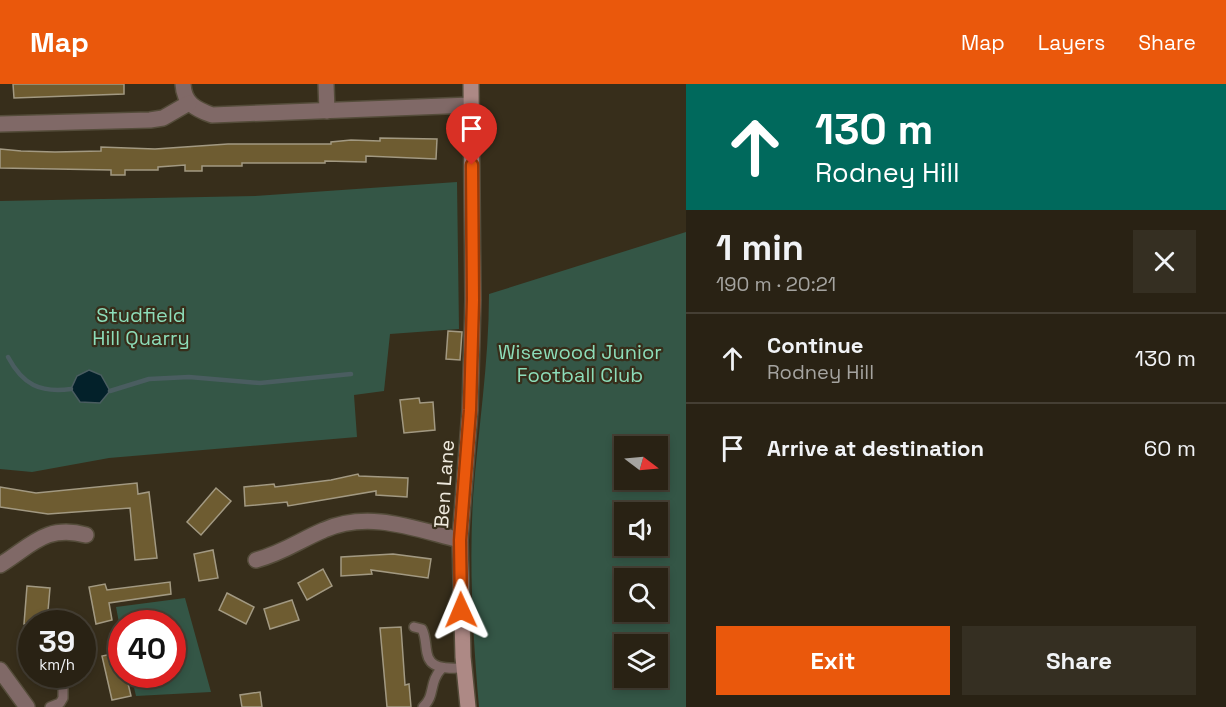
<!DOCTYPE html>
<html lang="en">
<head>
<meta charset="utf-8">
<style>
	:root { --surface:#292214; --page:#352f22; --text:#f1f3f6; --muted:#a5a4a0; --line:#453f34; --accent:#ea580c }
	body { margin:0; font-family:"Space Grotesk",sans-serif; background:var(--page); color:var(--text); height:100vh; display:flex; flex-direction:column; font-size:22px; white-space:nowrap }
	* { box-sizing:border-box; margin:0 }
	p { font-size:20px; color:var(--muted) }
	.icon { flex:none; width:33px; height:33px; fill:none; stroke:currentColor; stroke-width:2; stroke-linecap:round; stroke-linejoin:round }
	.map { position:relative; flex:1; overflow:hidden }
	.panel { display:flex; flex-direction:column; background:var(--surface); width:540px }
	.panel>* { flex:none }
	.hud { background:#00695c; color:#fff; overflow:hidden }
	.needle { width:39px; rotate:106deg }
	.tools { position:absolute; left:614px; top:352px; display:grid; gap:12px }
	.tools a { display:grid; place-items:center; width:54px; height:54px; border-radius:0px; background:var(--surface); box-shadow:0 3px 9px #0003,0 0 0 2px var(--line); font-size:30px }
	.speed { position:absolute; left:18px; top:526px; display:flex; gap:12px; font-size:30px; font-weight:700; text-align:center }
	.speed>* { display:grid; place-content:center; width:78px; height:78px; border-radius:50%; background:var(--surface); box-shadow:0 3px 9px #0003,0 0 0 2px var(--line); line-height:1 }
	.speed small { font-size:15px; font-weight:400 }
	.speed .limit { border:9px solid #d22; background:#fff; color:#111 }
	.pin { position:absolute; display:grid; place-items:center; width:51px; height:51px; color:#fff; margin:-62px -26px; border-radius:50% 50% 50% 0; rotate:-45deg; box-shadow:0 0 6px #0007 }
	.pin .icon { rotate:45deg }
	.me { position:absolute; width:66px; margin:-33px; rotate:359deg; stroke-linejoin:round; filter:drop-shadow(0 0 4px #0008) }
	.turn { display:flex; align-items:center; gap:21px; height:126px; padding:0 30px; font-size:27px }
	.turn .icon { width:78px; height:78px; stroke-width:2.5 }
	.turn b { display:block; font-size:42px; line-height:51px }
	.round { display:grid; place-items:center; flex:none; width:63px; height:63px; border-radius:0px; background:var(--page) }
	.summary { display:flex; align-items:center; justify-content:space-between; height:102px; padding:0 30px }
	h1 { font-size:36px; font-weight:700; line-height:45px }
	.button { display:flex; gap:12px; margin-top:auto; padding:12px 30px }
	.button a { flex:1; height:69px; border-radius:0px; background:var(--accent); color:#fff; font-size:24px; font-weight:700; line-height:69px; text-align:center }
	.button a+a { background:var(--page); color:var(--text) }
	ul { padding:0; list-style:none }
	li { display:flex; align-items:center; gap:18px; height:90px; padding:0 30px; border-top:2px solid var(--line) }
	li div { flex:1 }
	li b { display:block; font-size:22px }
	li em { font-style:normal }
	header { display:flex; align-items:center; gap:36px; box-sizing:border-box; height:84px; padding:0 30px; background:var(--accent); color:#fff }
	header strong { font-size:28px }
	nav { display:flex; gap:33px; margin-inline-start:auto; font-size:21px }
	main { display:flex; flex:1; min-height:0 }
	.map>svg:first-child { display:block }
	.green { fill:#345646; fill-rule:evenodd }
	.water { fill:#03212a; stroke:#4a5d60; stroke-width:1.5 }
	.lines { fill:none; stroke-linecap:round; stroke-linejoin:round }
	.stream { stroke:#4a5d60; stroke-width:4.5 }
	.building { fill:#6e5c31; stroke:#a29982; stroke-width:1.5 }
	.lane-casing { stroke:#544c3a; stroke-width:12 }
	.street-casing { stroke:#544c3a; stroke-width:18 }
	.secondary-casing { stroke:#544c3a; stroke-width:18 }
	.lane { stroke:#806967; stroke-width:9 }
	.street { stroke:#806967; stroke-width:15 }
	.secondary { stroke:#ad8985; stroke-width:15 }
	.route-casing { stroke:#983908; stroke-width:15 }
	.route { stroke:#ea580c; stroke-width:10 }
	.labels { text-anchor:middle; dominant-baseline:central; stroke-width:4.5; stroke-linejoin:round; paint-order:stroke }
	.park-label { font-size:20px; fill:#8dddb9; stroke:#372e1b }
	.street-label { font-size:20px; fill:#eee9dd; stroke:#372e1b }
</style>
</head>
<body>
<header>
<strong>Map</strong>
<nav><a>Map</a><a>Layers</a><a>Share</a></nav>
</header>
<main>
<div class="map">
<svg width="686" height="623" viewBox="0 0 686 623">
	<rect width="100%" height="100%" fill="#372e1b"/>
	<!-- green -->
	<g class="green">
		<path d="M457,98L459,245L390,250L384,307L354,311L357,353L109,374L32,388L0,385V117L255,112Z"/>
		<path d="M686,148V623H479C473,553 469,484 473,414C478,346 489,279 489,210ZM624,363H657V396H624ZM624,429H657V462H624ZM624,495H657V528H624ZM624,561H657V594H624Z"/>
		<path d="M185,514L211,608L136,612L131,591H172V540H122L121,549L116,523Z"/>
	</g>
	<!-- water -->
	<path class="water" d="M89,286L101,291L110,307L100,319L80,318L71,305L77,292Z"/>
	<g class="lines">
		<!-- stream -->
		<g class="stream">
			<path d="M8,273C23,301 40,309 71,305"/>
			<path d="M110,307L149,295L189,293L260,299L351,290"/>
		</g>
	</g>
	<!-- building -->
	<g class="building">
		<path d="M13,0H124V10L14,14Z"/>
		<path d="M380,54L437,55L436,75L366,72V78L325,77V79H242V82H202V87H185V81L158,83V86H125V91H111V86L0,84V65L21,67L55,68L101,67V63L155,65L228,60H331V58L351,56L380,57Z"/>
		<path d="M448,247L462,248L460,276L446,275Z"/>
		<path d="M419,314L420,319L433,318L435,346L404,349L400,316Z"/>
		<path d="M358,390L359,392L408,394L407,413L376,411V407L288,422L287,418L245,422L244,403L274,400L275,403L331,396Z"/>
		<path d="M137,399L138,410L149,408L157,474L135,476L130,424L48,430L0,423V403L36,409Z"/>
		<path d="M216,404L231,417L201,451L187,438Z"/>
		<path d="M213,466L218,494L199,497L194,470Z"/>
		<path d="M393,470L431,475L428,494L371,486L372,490L341,492V473Z"/>
		<path d="M323,485L332,502L307,516L298,499Z"/>
		<path d="M170,498L171,510L109,519L112,536L96,540L89,503L105,500L107,506Z"/>
		<path d="M27,502L50,504L47,538L24,540Z"/>
		<path d="M227,509L254,523L246,540L219,526Z"/>
		<path d="M292,516L299,536L270,545L264,525Z"/>
		<path d="M401,543L405,601L409,600L411,623H387L380,544Z"/>
		<path d="M122,568V591H126L131,612L112,616L102,572Z"/>
		<path d="M260,608L262,623H242L240,611Z"/>
	</g>
	<g class="lines">
		<defs>
			<g id="lane">
				<path d="M414,543L422,545C426,553 425,559 427,569C430,587 450,584 464,584"/>
				<path d="M50,623L60,619L63,614V591"/>
				<path d="M423,623C436,611 428,599 442,584"/>
			</g>
			<g id="street">
				<path d="M183,0C184,19 195,25 212,31L471,21"/>
				<path d="M326,0L327,27"/>
				<path d="M0,40L150,36L163,34L189,19"/>
				<path d="M256,476C283,469 300,456 324,446C369,426 415,445 460,456"/>
				<path d="M0,481C31,462 46,440 86,451"/>
				<path d="M0,586L27,623"/>
			</g>
			<path id="secondary" d="M468,623L463,573L460,456L470,326L473,216L471,0"/>
		</defs>
		<!-- lane casing -->
		<use href="#lane" class="lane-casing"/>
		<!-- street casing -->
		<use href="#street" class="street-casing"/>
		<!-- secondary casing -->
		<use href="#secondary" class="secondary-casing"/>
		<!-- lane -->
		<use href="#lane" class="lane"/>
		<!-- street -->
		<use href="#street" class="street"/>
		<!-- secondary -->
		<use href="#secondary" class="secondary"/>
	</g>
	<g class="lines">
		<defs>
			<path id="route" d="M461,526L460,456L470,326L473,216L472,81"/>
		</defs>
		<!-- route casing -->
		<use href="#route" class="route-casing"/>
		<!-- route -->
		<use href="#route" class="route"/>
	</g>
	<g class="labels">
		<!-- park labels -->
		<g class="park-label">
			<text x="141" y="231">Studfield<tspan x="141" dy="23">Hill Quarry</tspan></text>
			<text x="580" y="268">Wisewood Junior<tspan x="580" dy="23">Football Club</tspan></text>
		</g>
		<!-- street labels -->
		<g class="street-label">
			<text transform="translate(444 400) rotate(-86)">Ben Lane</text>
		</g>
	</g>
</svg>
<div class="tools">
<a><svg class="needle" viewBox="-14 -14 28 28"><path d="M0-13l5 13h-10z" fill="#e53935"/><path d="M0 13l5-13h-10z" fill="#a5a4a0"/></svg></a>
<a><svg class="icon" aria-label="sound" viewBox="0 0 24 24"><path d="M4 9h4l5-4v14l-5-4H4zM17 9q2 3 0 6"/></svg></a>
<a><svg class="icon" aria-label="search" viewBox="0 0 24 24"><circle cx="10" cy="10" r="6"/><path d="M15 15l6 6"/></svg></a>
<a><svg class="icon" aria-label="layers" viewBox="0 0 24 24"><path d="M12 4l9 5-9 5-9-5zM3 14l9 5 9-5"/></svg></a>
</div>
<div class="speed"><div>39<small>km/h</small></div><div class="limit">40</div></div>
<div class="pin" style="left:472px;top:81px;background:#d93025"><svg class="icon" aria-label="arrive" viewBox="0 0 24 24"><path d="M6 21V4h12l-3 4 3 4H6"/></svg></div>
<svg class="me" style="left:461px;top:526px" viewBox="-20 -20 40 40"><path d="M0-17L14 15 0 8-14 15z" fill="#ea580c" stroke="#fff" stroke-width="4"/></svg>
</div>
<section class="panel">
<div class="hud">
<div class="turn"><svg class="icon" aria-label="ahead" viewBox="0 0 24 24"><path d="M12 20V5M6 11l6-6 6 6"/></svg><div><b>130 m</b>Rodney Hill</div></div>
</div>
<div class="summary"><div><h1>1 min</h1><p>190 m · 20:21</p></div><a class="round"><svg class="icon" aria-label="close" viewBox="0 0 24 24"><path d="M6 6l12 12M18 6L6 18"/></svg></a></div>
<ul>
<li><svg class="icon" aria-label="ahead" viewBox="0 0 24 24"><path d="M12 20V5M6 11l6-6 6 6"/></svg><div><b>Continue</b><p>Rodney Hill</p></div><em>130 m</em></li>
<li><svg class="icon" aria-label="arrive" viewBox="0 0 24 24"><path d="M6 21V4h12l-3 4 3 4H6"/></svg><div><b>Arrive at destination</b></div><em>60 m</em></li>
</ul>
<div class="button"><a>Exit</a><a>Share</a></div>
</section>
</main>
</body>
</html>
